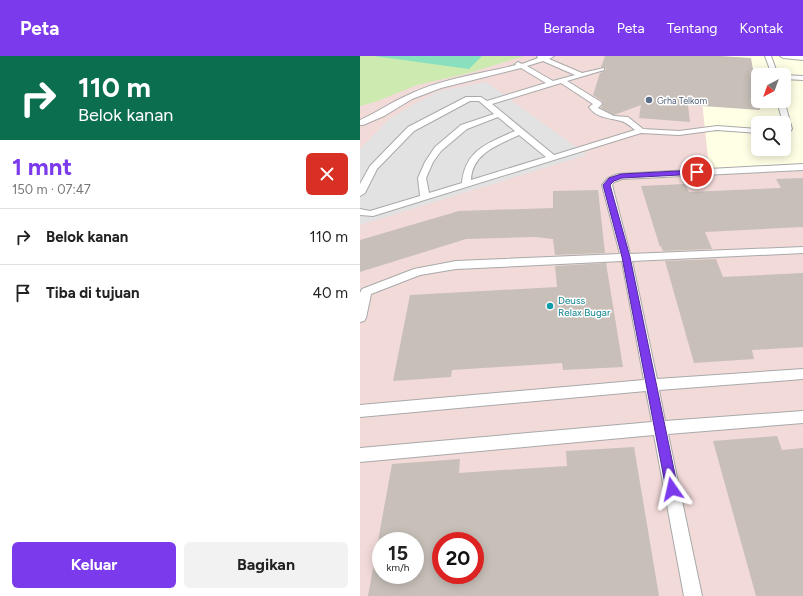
<!DOCTYPE html>
<html lang="id">
<head>
<meta charset="utf-8">
<style>
	:root { --surface:#fff; --page:#f2f2f2; --text:#222; --muted:#767676; --line:#e0e0e0; --accent:#7c3aed }
	body { margin:0; font-family:Figtree,sans-serif; background:var(--page); color:var(--text); height:100vh; display:flex; flex-direction:column; font-size:15px; white-space:nowrap }
	* { box-sizing:border-box; margin:0 }
	p { font-size:13px; color:var(--muted) }
	.icon { flex:none; width:22px; height:22px; fill:none; stroke:currentColor; stroke-width:2; stroke-linecap:round; stroke-linejoin:round }
	.map { position:relative; flex:1; overflow:hidden }
	.panel { display:flex; flex-direction:column; background:var(--surface); width:360px }
	.panel>* { flex:none }
	.banner { background:#0b6e4f; color:#fff; overflow:hidden }
	.needle { width:26px; rotate:221deg }
	.buttons { position:absolute; left:391px; top:12px; display:grid; gap:8px }
	.buttons a { display:grid; place-items:center; width:40px; height:40px; border-radius:6px; background:var(--surface); box-shadow:0 2px 10px #0003; font-size:20px }
	.speed { position:absolute; left:12px; top:476px; display:flex; gap:8px; font-size:20px; font-weight:700; text-align:center }
	.speed>* { display:grid; place-content:center; width:52px; height:52px; border-radius:50%; background:var(--surface); box-shadow:0 2px 10px #0003; line-height:1 }
	.speed small { font-size:10px; font-weight:400 }
	.speed .limit { border:6px solid #d22; background:#fff; color:#111 }
	.pin { position:absolute; display:grid; place-items:center; width:34px; height:34px; color:#fff; margin:-17px; border:2px solid #fff; border-radius:50%; box-shadow:0 1px 4px #0007 }
	.me { position:absolute; width:44px; margin:-22px; rotate:349deg; stroke-linejoin:round; filter:drop-shadow(0 0 3px #0008) }
	.turn { display:flex; align-items:center; gap:14px; height:84px; padding:0 12px; font-size:18px }
	.turn .icon { width:52px; height:52px; stroke-width:2.5 }
	.turn b { display:block; font-size:28px; line-height:34px }
	.round { display:grid; place-items:center; flex:none; width:42px; height:42px; border-radius:6px; background:var(--page) }
	.summary { display:flex; align-items:center; justify-content:space-between; height:68px; padding:0 12px }
	h1 { font-size:24px; font-weight:700; line-height:30px; color:var(--accent) }
	.button { display:flex; gap:8px; margin-top:auto; padding:8px 12px }
	.button a { flex:1; height:46px; border-radius:6px; background:var(--accent); color:#fff; font-size:16px; font-weight:700; line-height:46px; text-align:center }
	.button a+a { background:var(--page); color:var(--text) }
	ul { padding:0; list-style:none }
	li { display:flex; align-items:center; gap:12px; height:56px; padding:0 12px; border-top:1px solid var(--line) }
	li div { flex:1 }
	li b { display:block; font-size:15px }
	li em { font-style:normal }
	header { display:flex; align-items:center; gap:24px; box-sizing:border-box; height:56px; padding:0 20px; background:var(--accent); color:#fff }
	header strong { font-size:19px }
	nav { display:flex; gap:22px; margin-inline-start:auto; font-size:14px }
	main { display:flex; flex:1; min-height:0 }
	.map>svg:first-child { display:block }
	.commercial { fill:#f2dad9; fill-rule:evenodd }
	.education { fill:#ffffe5; fill-rule:evenodd }
	.grass { fill:#cdebb0 }
	.pitch { fill:#88e0be }
	.parking { fill:#e2e2e2 }
	.building { fill:#c7bfb8; fill-rule:evenodd }
	.lines { fill:none; stroke-linecap:round; stroke-linejoin:round }
	.service-casing { stroke:#a9a9a9; stroke-width:2 }
	.service { fill:#fff; fill-rule:evenodd }
	.route { fill:#7c3aed; stroke:#51269a }
	.service-dot { fill:#5c6f8a; stroke:#fff; stroke-width:1.5 }
	.culture-dot { fill:#0f9aa8; stroke:#fff; stroke-width:1.5 }
	.labels { text-anchor:middle; dominant-baseline:central; stroke-width:3; stroke-linejoin:round; paint-order:stroke }
	.far-service-label { font-size:9px; fill:#4e5e75; stroke:#fff; text-anchor:start }
	.culture-label { font-size:10px; fill:#0d838f; stroke:#fff; text-anchor:start }
</style>
</head>
<body>
<header>
<strong>Peta</strong>
<nav><a>Beranda</a><a>Peta</a><a>Tentang</a><a>Kontak</a></nav>
</header>
<main>
<section class="panel">
<div class="banner">
<div class="turn"><svg class="icon" aria-label="right" viewBox="0 0 24 24"><path d="M7 20v-9h11M14 6l5 5-5 5"/></svg><div><b>110 m</b>Belok kanan</div></div>
</div>
<div class="summary"><div><h1>1 mnt</h1><p>150 m · 07:47</p></div><a class="round" style="background:#d93025;color:#fff"><svg class="icon" aria-label="close" viewBox="0 0 24 24"><path d="M6 6l12 12M18 6L6 18"/></svg></a></div>
<ul>
<li><svg class="icon" aria-label="right" viewBox="0 0 24 24"><path d="M7 20v-9h11M14 6l5 5-5 5"/></svg><div><b>Belok kanan</b></div><em>110 m</em></li>
<li><svg class="icon" aria-label="arrive" viewBox="0 0 24 24"><path d="M6 21V4h12l-3 4 3 4H6"/></svg><div><b>Tiba di tujuan</b></div><em>40 m</em></li>
</ul>
<div class="button"><a>Keluar</a><a>Bagikan</a></div>
</section>
<div class="map">
<svg width="443" height="540" viewBox="0 0 443 540">
	<rect width="100%" height="100%" fill="#f2efe9"/>
	<!-- commercial -->
	<path class="commercial" d="M0,0H443V540H0ZM398,19H424V45H398ZM398,67H424V93H398ZM21,485H55V519H21ZM81,485H115V519H81Z"/>
	<!-- education -->
	<path class="education" d="M249,0H443V110L349,112L339,17ZM398,19H424V45H398ZM398,67H424V93H398Z"/>
	<!-- grass -->
	<path class="grass" d="M0,0H164L109,17L57,29L18,45L0,50Z"/>
	<!-- pitch -->
	<path class="pitch" d="M14,0H122L109,13Z"/>
	<!-- parking -->
	<path class="parking" d="M126,26L227,99L0,169V93L29,63L54,48L79,35Z"/>
	<!-- building -->
	<g class="building">
		<path d="M245,0H360L391,2L400,54L328,49L330,66L279,62L281,49L254,59L241,52L243,48L242,45L233,39L240,17L246,14L245,11H241Z"/>
		<path d="M443,122V171L345,176L352,193L303,195L301,190L300,191L281,130L325,128L329,136L421,132L416,123Z"/>
		<path d="M238,134L245,197L195,199L193,183L175,181L106,183L0,216V184L99,155L193,152V135Z"/>
		<path d="M356,203L363,221L443,217V291L392,294L394,303L334,307L305,205Z"/>
		<path d="M246,207L263,311L203,314L202,307L92,314L91,321L33,325L50,239L197,231L195,210Z"/>
		<path d="M417,380L422,394L443,392V540H396L353,385Z"/>
		<path d="M274,391L299,540H8L32,408L100,403L99,417L142,414L207,410L206,395ZM21,485H55V519H21ZM81,485H115V519H81Z"/>
	</g>
	<g class="lines">
		<defs>
			<g id="service">
				<path d="M177,0H194L189,3L222,17L244,12V14L207,25L241,46L242,48L238,52L254,60L268,61L283,73L319,75L357,70L398,73V77L357,74L319,79L281,77L13,160L0,159V153L10,155L60,140L58,122L65,106L75,91L101,69L134,58L119,45H110L54,75L17,113L5,137L0,140V128L10,110L48,71L106,41H121L127,45L186,27L161,12L81,32L52,43L24,60L3,69H0V64C16,57 30,47 46,40C79,23 120,18 156,9L155,8L158,6L162,8L178,2ZM183,5L215,19L193,25L167,10ZM201,27L233,48L229,51C236,62 250,62 261,65C266,66 271,71 275,74L194,99L132,48ZM138,61L155,75C128,87 105,94 102,127L69,137L66,122L73,106L81,95L107,73ZM159,79L186,101L111,124C112,97 138,89 159,79Z"/>
				<path d="M405,0H411L418,19H412Z"/>
				<path d="M420,0H443V4L423,2Z"/>
				<path d="M424,19L443,20V24L424,23Z"/>
				<path d="M424,44L432,73L427,79H424V67H423L417,45Z"/>
				<path d="M443,108V114L262,123L254,126L252,129L270,198L443,191V197L272,205L297,323L443,313V323L299,334L305,365L443,355V367L308,378L342,540H324L294,379L0,406V392L292,366L286,335L0,361V349L284,324L262,205L96,213L60,219L11,238L6,262L4,265L0,266V237L2,233L54,213L96,205L260,198L242,129L248,122L258,118Z"/>
			</g>
		</defs>
		<!-- service casing -->
		<use href="#service" class="service-casing"/>
		<!-- service -->
		<use href="#service" class="service"/>
	</g>
	<!-- route -->
	<path class="route" d="M337,114L339,115V118L262,122L254,125L250,129L270,201L318,433L316,437L312,439L308,437L306,433L262,201L243,129L249,122L261,118Z"/>
	<!-- markers -->
	<circle class="service-dot" cx="289" cy="44" r="4"/>
	<circle class="culture-dot" cx="190" cy="250" r="4"/>
	<g class="labels">
		<!-- far-service labels -->
		<g class="far-service-label">
			<text x="297" y="44">Grha Telkom</text>
		</g>
		<!-- culture labels -->
		<g class="culture-label">
			<text x="198" y="244">Deuss<tspan x="198" dy="12">Relax Bugar</tspan></text>
		</g>
	</g>
</svg>
<div class="buttons">
<a><svg class="needle" viewBox="-14 -14 28 28"><path d="M0-13l5 13h-10z" fill="#e53935"/><path d="M0 13l5-13h-10z" fill="#767676"/></svg></a>
<a><svg class="icon" aria-label="search" viewBox="0 0 24 24"><circle cx="10" cy="10" r="6"/><path d="M15 15l6 6"/></svg></a>
</div>
<div class="speed"><div>15<small>km/h</small></div><div class="limit">20</div></div>
<div class="pin" style="left:337px;top:116px;background:#d93025"><svg class="icon" aria-label="arrive" viewBox="0 0 24 24"><path d="M6 21V4h12l-3 4 3 4H6"/></svg></div>
<svg class="me" style="left:312px;top:433px" viewBox="-20 -20 40 40"><path d="M0-17L14 15 0 8-14 15z" fill="#7c3aed" stroke="#fff" stroke-width="4"/></svg>
</div>
</main>
</body>
</html>
